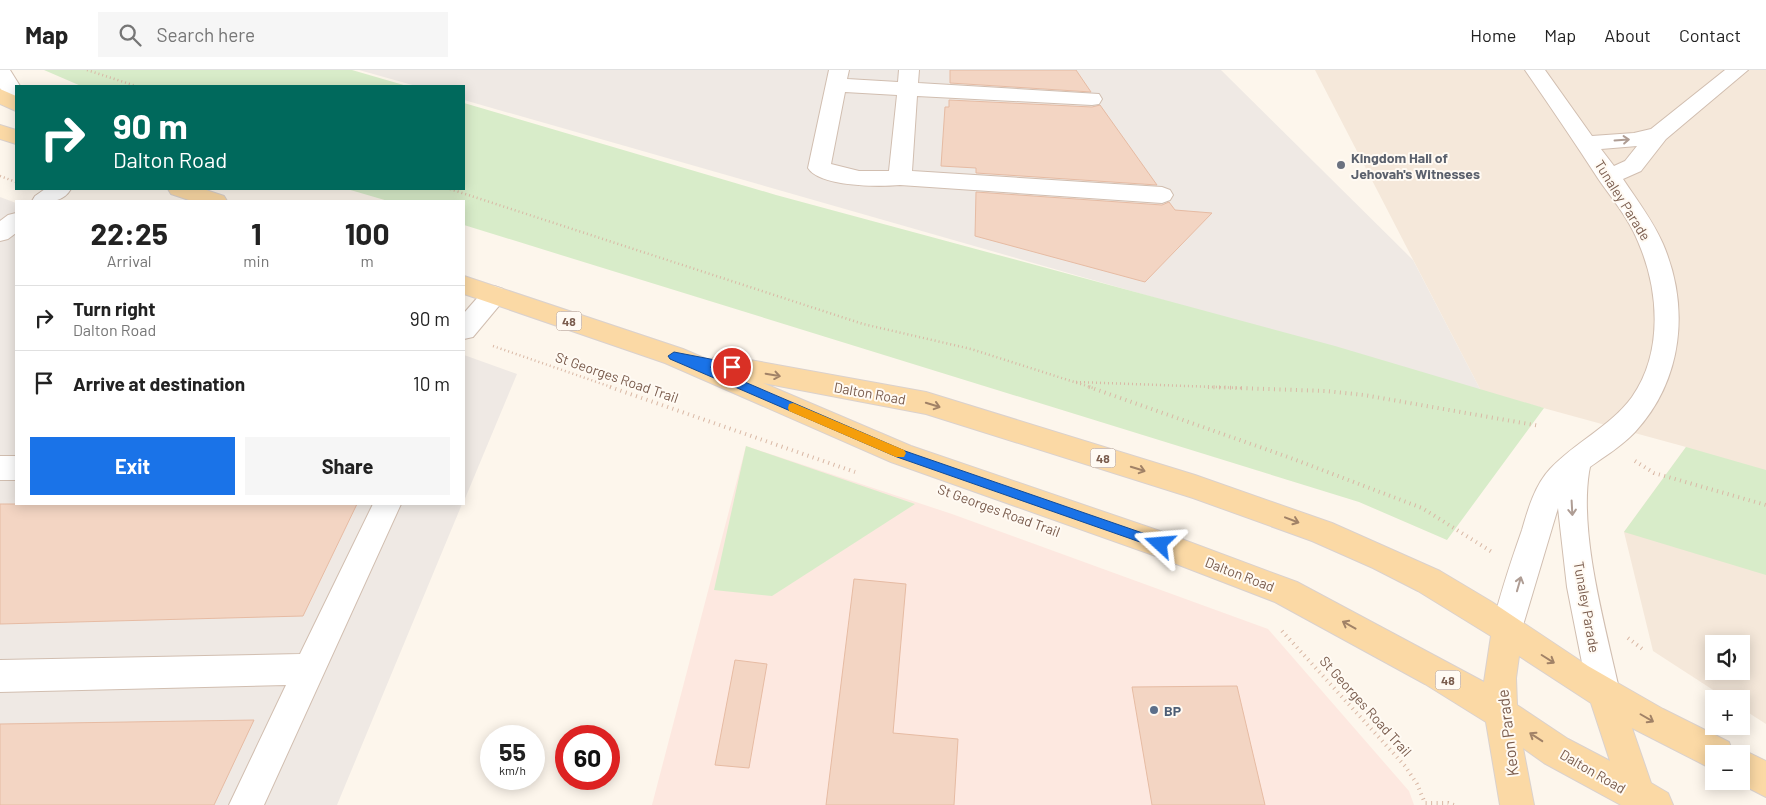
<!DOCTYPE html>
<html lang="en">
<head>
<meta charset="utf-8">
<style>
	:root { --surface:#fff; --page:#f6f6f6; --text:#222; --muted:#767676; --line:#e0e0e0; --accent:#1a73e8 }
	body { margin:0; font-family:Barlow,sans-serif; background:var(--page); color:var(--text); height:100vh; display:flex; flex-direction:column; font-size:19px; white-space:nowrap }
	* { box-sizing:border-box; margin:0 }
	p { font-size:16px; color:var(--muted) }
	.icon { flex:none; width:28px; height:28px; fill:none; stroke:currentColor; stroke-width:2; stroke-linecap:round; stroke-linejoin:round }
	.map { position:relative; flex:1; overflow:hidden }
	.details { position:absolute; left:15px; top:130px; width:450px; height:305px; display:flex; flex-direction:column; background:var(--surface); border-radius:0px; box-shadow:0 2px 12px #0003 }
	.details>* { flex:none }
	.top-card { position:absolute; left:15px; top:15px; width:450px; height:105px; border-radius:0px; box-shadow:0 2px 12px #0003; background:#00695c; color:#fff; overflow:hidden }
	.controls { position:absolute; left:1705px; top:565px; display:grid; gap:10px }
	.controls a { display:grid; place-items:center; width:45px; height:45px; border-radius:0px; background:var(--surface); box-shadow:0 2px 12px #0003; font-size:25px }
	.speed { position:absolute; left:480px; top:655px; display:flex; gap:10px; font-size:25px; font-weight:700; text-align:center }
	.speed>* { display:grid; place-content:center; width:65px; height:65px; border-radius:50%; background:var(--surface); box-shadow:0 2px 12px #0003; line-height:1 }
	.speed small { font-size:12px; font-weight:400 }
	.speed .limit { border:8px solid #d22; background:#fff; color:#111 }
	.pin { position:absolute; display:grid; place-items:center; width:42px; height:42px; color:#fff; margin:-21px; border:2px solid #fff; border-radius:50%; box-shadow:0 1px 5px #0007 }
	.me { position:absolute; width:55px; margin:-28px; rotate:289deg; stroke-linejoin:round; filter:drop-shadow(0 0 4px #0008) }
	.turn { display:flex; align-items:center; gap:18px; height:105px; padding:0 15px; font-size:22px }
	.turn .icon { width:65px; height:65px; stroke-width:2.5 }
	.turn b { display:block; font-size:35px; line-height:42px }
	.eta { display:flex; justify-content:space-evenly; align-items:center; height:85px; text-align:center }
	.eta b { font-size:30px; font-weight:700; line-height:35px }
	.primary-button { display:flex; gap:10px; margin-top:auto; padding:10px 15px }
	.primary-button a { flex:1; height:58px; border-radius:0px; background:var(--accent); color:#fff; font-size:20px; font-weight:700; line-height:58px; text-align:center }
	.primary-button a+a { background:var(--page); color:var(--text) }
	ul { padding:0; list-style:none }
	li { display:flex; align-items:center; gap:15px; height:65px; padding:0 15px; border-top:1px solid var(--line) }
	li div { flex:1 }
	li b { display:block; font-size:19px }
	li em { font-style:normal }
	header { display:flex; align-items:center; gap:30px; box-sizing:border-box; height:70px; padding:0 25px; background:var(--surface); border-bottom:1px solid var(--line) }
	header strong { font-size:24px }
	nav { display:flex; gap:28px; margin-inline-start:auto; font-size:18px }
	.search { width:350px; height:45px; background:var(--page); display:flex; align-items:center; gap:12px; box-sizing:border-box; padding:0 18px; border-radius:0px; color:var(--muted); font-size:19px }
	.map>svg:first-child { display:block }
	.residential { fill:#f5e8da; fill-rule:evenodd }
	.commercial { fill:#fde8e0 }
	.industrial { fill:#efe9e4 }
	.green { fill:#d8ecc9 }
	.building { fill:#f3d5c3; stroke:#e6bba3 }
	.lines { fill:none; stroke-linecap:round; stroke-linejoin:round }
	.minor-casing { stroke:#d1beb0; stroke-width:2 }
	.major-casing { stroke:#dad1cd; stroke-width:2 }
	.path-far1 { stroke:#d9b8a5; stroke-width:2.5; stroke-dasharray:1 3; stroke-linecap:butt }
	.path { stroke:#d9b8a5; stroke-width:4; stroke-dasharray:1 4.5; stroke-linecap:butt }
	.minor { fill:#fff; fill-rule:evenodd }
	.major { fill:#fbd9a5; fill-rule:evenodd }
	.oneway { stroke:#af9d94 }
	.oneway2 { stroke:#a18267 }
	.route { fill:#1a73e8; stroke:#114b97 }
	.slow { fill:#f59e0b }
	.worship-dot { fill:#6b7280; stroke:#fffaf3; stroke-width:2 }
	.service-dot { fill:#5c6f8a; stroke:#fffaf3; stroke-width:2 }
	.labels { text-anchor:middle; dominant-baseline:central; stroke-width:4; stroke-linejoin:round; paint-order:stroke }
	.shield { fill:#fffaf3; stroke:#a28b7f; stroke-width:1 }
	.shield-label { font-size:12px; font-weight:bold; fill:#7a5c4d }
	.worship-label { font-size:14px; font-weight:bold; fill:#5b616d; stroke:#fffaf3; text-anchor:start }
	.street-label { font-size:14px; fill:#7a5c4d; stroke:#fffaf3 }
	.service-label { font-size:14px; font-weight:bold; fill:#4e5e75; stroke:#fffaf3; text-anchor:start }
	.near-street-label { font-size:16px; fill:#7a5c4d; stroke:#fffaf3 }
</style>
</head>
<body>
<header>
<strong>Map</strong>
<div class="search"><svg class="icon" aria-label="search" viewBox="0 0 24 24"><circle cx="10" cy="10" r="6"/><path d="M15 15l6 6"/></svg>Search here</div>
<nav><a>Home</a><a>Map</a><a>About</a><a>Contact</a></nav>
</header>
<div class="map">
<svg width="1766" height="735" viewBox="0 0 1766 735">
	<rect width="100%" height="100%" fill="#fdf6ec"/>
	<!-- residential -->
	<path class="residential" d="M1315,0H1766V654L1741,638V629H1727L1653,581L1624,462L1686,377L1481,321ZM1714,574H1741V601H1714Z"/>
	<!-- commercial -->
	<path class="commercial" d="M746,376L952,444L1268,559L1409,721L1414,735H652Z"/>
	<!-- industrial -->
	<g class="industrial">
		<path d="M359,0H1221L1413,190L1481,321L464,30V16H416Z"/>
		<path d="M0,127L16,133V434H462L337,735H0Z"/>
		<path d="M464,285L517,304L464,431Z"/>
	</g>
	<!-- green -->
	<g class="green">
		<path d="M44,0H352L407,16H81Z"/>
		<path d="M464,33L776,125L1335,276L1544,338L1447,470L1359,432L464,155V131H388L347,119H464Z"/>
		<path d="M746,376L915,434L772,526L714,520Z"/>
		<path d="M1686,377L1766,400V505L1624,462Z"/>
	</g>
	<!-- building -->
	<g class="building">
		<path d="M950,0H1076L1091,22L950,13Z"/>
		<path d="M949,30L1092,37L1100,35L1157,115L976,103V98L941,96L945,37H949Z"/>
		<path d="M976,122L1162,135L1169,132L1175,140L1212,143L1145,212L975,166Z"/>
		<path d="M0,434H357L303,546L0,554Z"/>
		<path d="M854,509L906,514L893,663L958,669L954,735H826Z"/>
		<path d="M735,590L767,594L749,698L715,695Z"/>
		<path d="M1237,616L1265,735H1152L1132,617Z"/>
		<path d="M254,650L214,735H0V654Z"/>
	</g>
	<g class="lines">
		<defs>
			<g id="minor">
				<path d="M0,0H10L20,16H16V34L9,33L0,18Z"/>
				<path d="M829,0H849L847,9L898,12L899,0H919L918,13L1099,24L1102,29L1099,34L1092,35L917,26L912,101L1162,117L1170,120L1173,125L1170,130L1162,133L900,115C879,117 820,117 808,98ZM845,22L897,25L889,101H859L831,94Z"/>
				<path d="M1525,0H1545L1592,66L1634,63L1651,59L1725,0H1748L1666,69L1641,101L1623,109C1637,130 1653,151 1663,174C1690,237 1683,310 1635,362C1622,376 1605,386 1590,397L1589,402C1579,466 1606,559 1620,623L1616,634L1604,639L1592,634L1588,623L1567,517L1558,438L1518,572L1507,577L1496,572L1491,562C1499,527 1510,494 1522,460C1528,439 1535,415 1550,399C1575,372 1610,357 1632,327C1663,283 1659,221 1639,174C1630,150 1613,130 1599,110C1575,73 1550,36 1525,0ZM1637,76L1625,91L1614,96L1601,79Z"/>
				<path d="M45,119H71C62,134 48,131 32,131L35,126Z"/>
				<path d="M16,143V163L8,169L0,171V151L8,145Z"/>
				<path d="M494,216L503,219L506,225L503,231L473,267L464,269V243L485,219Z"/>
				<rect x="0" y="386" width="16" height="24"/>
				<path d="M373,434H401L264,735H229L286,615L0,622V590L300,584Z"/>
			</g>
			<g id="major">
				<path d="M0,19L16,26V41L0,34Z"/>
				<path d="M0,55L16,60V74L0,69Z"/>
				<path d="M168,119H203L224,126L227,131H192L171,124Z"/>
				<path d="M464,206L683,279L711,291L713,288L722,285L926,322L1195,405L1332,453L1440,501L1492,532L1588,596L1663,639L1729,672L1733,682L1741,679L1766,691V727L1735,711H1741V684H1714V700L1632,658L1651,713L1668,723L1673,735H1621L1544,693L1523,678L1534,735H1500L1486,652L1425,614L1275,532L1153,485L891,392L665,293L464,224ZM763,313L926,344L1193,428L1312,471L1373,498L1418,521L1491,566L1484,612L1297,512L1160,461L911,376ZM1519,586L1591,633L1610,691L1568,669L1517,635L1516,608Z"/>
			</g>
		</defs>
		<!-- minor casing -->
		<use href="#minor" class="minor-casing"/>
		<!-- major casing -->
		<use href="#major" class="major-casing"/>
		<!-- path-far1 -->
		<g class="path-far1">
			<path d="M87,0L136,16"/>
			<path d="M0,106L16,112"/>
			<path d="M450,119L863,254L971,279L1093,318"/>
			<path d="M493,276L614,318"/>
			<path d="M1076,312L1243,318"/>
		</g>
		<!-- path -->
		<g class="path">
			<path d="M610,317L855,402"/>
			<path d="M1089,317L1288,387L1422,438L1492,482"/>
			<path d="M1208,317L1326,321L1364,325L1540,356"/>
			<path d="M1635,391L1654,403L1766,435"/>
			<path d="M1282,561L1405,696L1417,714L1425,733H1448L1454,735"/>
			<path d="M1628,568L1645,581"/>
		</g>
		<!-- minor -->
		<use href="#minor" class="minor"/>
		<!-- major -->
		<use href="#major" class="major"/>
	</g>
	<!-- one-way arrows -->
	<defs><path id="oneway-shaft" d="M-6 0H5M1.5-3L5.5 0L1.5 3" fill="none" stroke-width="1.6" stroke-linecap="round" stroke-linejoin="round" transform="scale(1.25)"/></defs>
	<g class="oneway">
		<use href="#oneway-shaft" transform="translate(1622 70) rotate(-4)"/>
		<use href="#oneway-shaft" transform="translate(1572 438) rotate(87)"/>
		<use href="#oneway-shaft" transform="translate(1519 514) rotate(-74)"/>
	</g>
	<g class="oneway2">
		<use href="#oneway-shaft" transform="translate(773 305) rotate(10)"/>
		<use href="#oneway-shaft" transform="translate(933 335) rotate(17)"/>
		<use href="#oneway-shaft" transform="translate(1138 399) rotate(17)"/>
		<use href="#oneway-shaft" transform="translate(1292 450) rotate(21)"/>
		<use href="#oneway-shaft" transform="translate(1349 555) rotate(-151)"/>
		<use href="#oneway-shaft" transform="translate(1548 589) rotate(32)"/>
		<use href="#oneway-shaft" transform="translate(1647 648) rotate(30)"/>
		<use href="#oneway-shaft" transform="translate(1536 667) rotate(-147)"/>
	</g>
	<!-- route -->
	<path class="route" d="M674,282L736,294L737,297L732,301L710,297L905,381L1160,469L1164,470L1166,474L1164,478L1160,479L897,387L670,289L668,286Z"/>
	<!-- slow -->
	<path class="slow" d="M793,333L904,380L906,383L904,387H896L789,341L788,338L789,334Z"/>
	<!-- markers -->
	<circle class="worship-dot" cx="1341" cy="95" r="5"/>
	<circle class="service-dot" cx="1154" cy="640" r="5"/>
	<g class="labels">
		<!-- shield labels -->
		<g class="shield">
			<rect x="556.5" y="241.5" width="25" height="19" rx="4"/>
			<rect x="1090.5" y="378.5" width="25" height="19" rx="4"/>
			<rect x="1435.5" y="600.5" width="25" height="19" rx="4"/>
		</g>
		<g class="shield-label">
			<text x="569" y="251">48</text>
			<text x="1103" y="388">48</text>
			<text x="1448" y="610">48</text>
		</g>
		<!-- worship labels -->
		<g class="worship-label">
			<text x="1351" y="87">Kingdom Hall of<tspan x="1351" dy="16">Jehovah's Witnesses</tspan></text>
		</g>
		<!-- street labels -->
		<g class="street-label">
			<text transform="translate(1623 130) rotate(58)">Tunaley Parade</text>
			<text transform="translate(617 307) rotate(19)">St Georges Road Trail</text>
			<text transform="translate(870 323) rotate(10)">Dalton Road</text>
			<text transform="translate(999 440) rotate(20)">St Georges Road Trail</text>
			<text transform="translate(1240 504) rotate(21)">Dalton Road</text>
			<text transform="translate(1587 537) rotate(80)">Tunaley Parade</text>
			<text transform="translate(1366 636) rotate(48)">St Georges Road Trail</text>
			<text transform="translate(1593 701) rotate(30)">Dalton Road</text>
		</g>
		<!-- service labels -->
		<g class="service-label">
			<text x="1164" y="640">BP</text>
		</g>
		<!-- near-street labels -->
		<g class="near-street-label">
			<text transform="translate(1507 663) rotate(-97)">Keon Parade</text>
		</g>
	</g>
</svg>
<div class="controls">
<a><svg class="icon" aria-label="sound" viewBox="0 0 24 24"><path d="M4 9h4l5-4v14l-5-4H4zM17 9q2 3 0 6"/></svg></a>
<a>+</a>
<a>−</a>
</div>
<div class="speed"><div>55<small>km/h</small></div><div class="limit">60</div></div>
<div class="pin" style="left:732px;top:297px;background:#d93025"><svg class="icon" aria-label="arrive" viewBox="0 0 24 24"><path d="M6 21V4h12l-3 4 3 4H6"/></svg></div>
<svg class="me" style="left:1160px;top:474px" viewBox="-20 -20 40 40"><path d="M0-17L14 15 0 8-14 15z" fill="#1a73e8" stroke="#fff" stroke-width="4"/></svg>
<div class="top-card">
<div class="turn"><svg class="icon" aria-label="right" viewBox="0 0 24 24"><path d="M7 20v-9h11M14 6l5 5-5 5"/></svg><div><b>90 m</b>Dalton Road</div></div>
</div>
<section class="details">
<div class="eta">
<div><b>22:25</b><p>Arrival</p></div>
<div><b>1</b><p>min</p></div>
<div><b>100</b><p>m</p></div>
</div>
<ul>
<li><svg class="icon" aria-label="right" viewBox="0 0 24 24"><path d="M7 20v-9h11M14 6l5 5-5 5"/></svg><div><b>Turn right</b><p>Dalton Road</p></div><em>90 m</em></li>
<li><svg class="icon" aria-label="arrive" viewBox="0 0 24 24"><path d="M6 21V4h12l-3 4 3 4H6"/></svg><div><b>Arrive at destination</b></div><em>10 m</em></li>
</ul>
<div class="primary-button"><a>Exit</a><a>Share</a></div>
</section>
</div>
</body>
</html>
